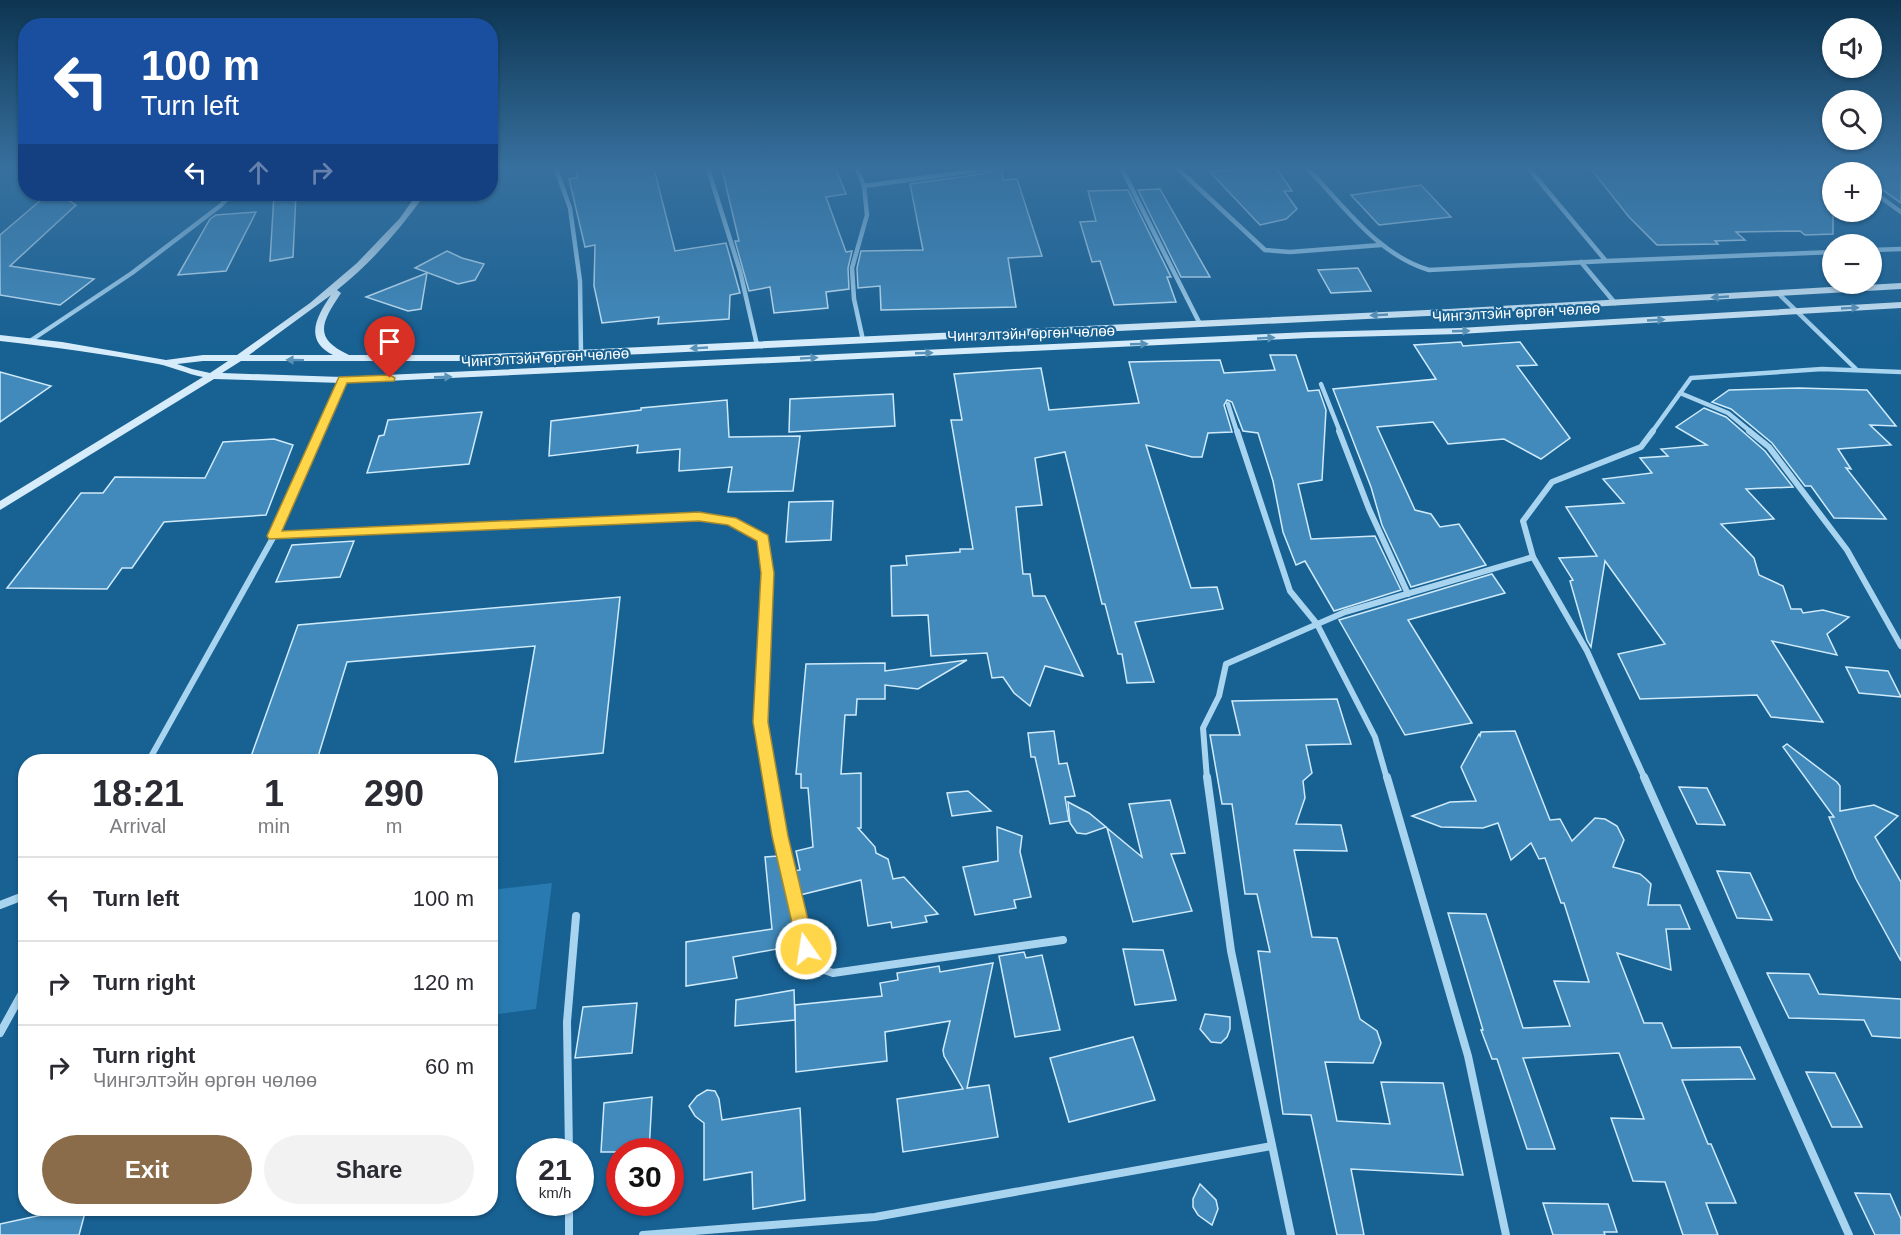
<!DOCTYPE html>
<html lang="en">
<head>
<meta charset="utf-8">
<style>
	:root { --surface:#fff; --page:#f2f2f3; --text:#2b2b33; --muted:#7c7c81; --line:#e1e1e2; --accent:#8a6c4a }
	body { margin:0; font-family:Arial,sans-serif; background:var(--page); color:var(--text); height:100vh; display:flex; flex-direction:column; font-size:22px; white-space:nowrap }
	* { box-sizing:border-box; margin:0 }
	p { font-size:20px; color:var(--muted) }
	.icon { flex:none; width:33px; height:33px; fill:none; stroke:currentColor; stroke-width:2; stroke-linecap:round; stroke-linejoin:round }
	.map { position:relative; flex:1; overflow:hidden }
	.panel { position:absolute; left:18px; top:754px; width:480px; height:462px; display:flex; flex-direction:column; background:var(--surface); border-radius:24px; box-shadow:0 2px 4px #0004 }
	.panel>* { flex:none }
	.guide { position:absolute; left:18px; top:18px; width:480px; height:183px; border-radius:24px; box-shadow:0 2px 4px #0004; background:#1a4fa0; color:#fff; overflow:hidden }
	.controls { position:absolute; left:1822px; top:18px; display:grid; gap:12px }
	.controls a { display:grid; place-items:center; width:60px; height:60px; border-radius:50%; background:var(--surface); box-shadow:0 2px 4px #0004; font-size:30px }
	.speed { position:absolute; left:516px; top:1138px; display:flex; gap:12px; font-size:30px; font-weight:700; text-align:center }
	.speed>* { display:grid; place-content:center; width:78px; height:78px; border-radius:50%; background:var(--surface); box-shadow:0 2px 4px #0004; line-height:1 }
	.speed small { font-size:15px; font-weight:400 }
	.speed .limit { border:9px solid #d22; background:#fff; color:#111 }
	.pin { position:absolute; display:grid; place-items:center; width:51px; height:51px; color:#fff; margin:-62px -26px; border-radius:50% 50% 50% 0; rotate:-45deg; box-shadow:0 0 6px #0007 }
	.pin .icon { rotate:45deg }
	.me { position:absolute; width:66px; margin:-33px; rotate:347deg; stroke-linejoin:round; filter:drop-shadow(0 0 4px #0008) }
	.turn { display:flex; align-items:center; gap:21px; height:126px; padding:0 24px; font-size:27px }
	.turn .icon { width:78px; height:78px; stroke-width:2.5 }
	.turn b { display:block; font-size:42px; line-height:51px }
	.lanes { display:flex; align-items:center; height:57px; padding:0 24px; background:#0003; justify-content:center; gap:30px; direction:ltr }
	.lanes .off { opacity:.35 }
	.eta { display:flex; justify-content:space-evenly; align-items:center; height:102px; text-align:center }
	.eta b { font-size:36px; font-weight:700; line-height:42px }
	.primary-button { display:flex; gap:12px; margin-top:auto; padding:12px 24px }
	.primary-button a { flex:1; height:69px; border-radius:36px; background:var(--accent); color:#fff; font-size:24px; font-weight:700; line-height:69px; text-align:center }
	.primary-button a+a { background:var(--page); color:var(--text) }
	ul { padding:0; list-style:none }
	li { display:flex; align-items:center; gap:18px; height:84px; padding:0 24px; border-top:2px solid var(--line) }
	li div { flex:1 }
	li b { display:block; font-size:22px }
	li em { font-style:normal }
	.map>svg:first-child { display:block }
	.green { fill:#287ab0 }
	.building { fill:#418abb; stroke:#cfeafb; stroke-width:1.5 }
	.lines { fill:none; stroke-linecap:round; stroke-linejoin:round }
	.street-far2 { stroke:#a8d4f0; stroke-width:4.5 }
	.street-far1 { stroke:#a8d4f0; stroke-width:6 }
	.street { stroke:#a8d4f0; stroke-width:8 }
	.secondary { fill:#d6ecfb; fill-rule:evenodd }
	.oneway { fill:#5a92b7 }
	.route { fill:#ffd54a; stroke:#a68a30; stroke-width:1.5 }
	.labels { text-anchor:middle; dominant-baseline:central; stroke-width:4.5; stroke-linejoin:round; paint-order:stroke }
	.far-street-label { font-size:15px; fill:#fff; stroke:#186193 }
</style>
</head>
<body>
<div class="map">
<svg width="1901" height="1235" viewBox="0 0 1901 1235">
	<rect width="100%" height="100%" fill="#186193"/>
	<!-- green -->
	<path class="green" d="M552,883L536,1009L491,1015V890Z"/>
	<!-- building -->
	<g class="building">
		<path d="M577,169H654L675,251L726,243L740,293L730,295L729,319L658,324L659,317L602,323L594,286L595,245L585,247L569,179L577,178Z"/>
		<path d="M722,169H836L846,194L826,197L846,252L852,251L848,268L849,289L826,292L828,308L774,313L770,287L749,291L735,241H739Z"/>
		<path d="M992,169H1002L1003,180L1017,179L1042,256L1008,258L1016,307L881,310L880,286L858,288L857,268L861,251L923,250L910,184L989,173Z"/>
		<path d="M1245,169H1277L1292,191H1284L1297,209L1286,219L1260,225L1210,172Z"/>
		<path d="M1591,169H1833V234L1805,235L1800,231L1736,232L1745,240L1715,241L1718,244L1657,245L1629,217Z"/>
		<path d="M1854,169H1901V203L1872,182V172H1859Z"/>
		<path d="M1421,185L1451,217L1379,225L1351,195Z"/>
		<path d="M1160,189L1210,277H1181L1138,190Z"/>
		<path d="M1128,190L1171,277H1167L1176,302L1114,305L1100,261L1092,262L1080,222L1096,221L1088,191Z"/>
		<path d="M48,194H59L76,205L10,266L94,279L60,305L0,295V235Z"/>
		<path d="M274,194H296L293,257L270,261Z"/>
		<path d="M256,212L226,271L178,275L210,219L216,215Z"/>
		<path d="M447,251L462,258L484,264L475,280L458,284L415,268Z"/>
		<path d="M1358,268L1371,291L1331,293L1318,270Z"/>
		<path d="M427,273L421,309L408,311L366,297Z"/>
		<path d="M1461,342L1463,346L1520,342L1537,365L1517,366L1570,438L1541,459L1504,439L1448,444L1433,422L1377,427L1415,510L1431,514L1440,527L1459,524L1486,565L1411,587L1382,525L1371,487L1333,389L1436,379L1414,345Z"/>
		<path d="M1270,355H1296L1308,391L1319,390L1326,410L1322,480L1298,484L1311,539L1375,536L1401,590L1334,611L1305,561L1296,565L1283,532L1273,481L1258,433L1243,431L1232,402L1227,400L1224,405L1232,432L1208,433L1202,457H1192L1146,445L1191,588L1217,587L1223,609L1135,622L1154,682L1127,683L1122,654H1118L1105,604H1102L1065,452L1035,458L1042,505L1016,507L1023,574H1030L1033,596H1045L1083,676L1045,666L1030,706L1014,693L1003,677L992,678L987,653L931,656L928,615L892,616L891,566L907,565L906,556L960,552V549H973L951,420H962L954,374L1041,368L1049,410L1139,403L1129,362L1220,360L1224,373L1275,370Z"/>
		<path d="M0,372L51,386L0,422Z"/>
		<path d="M1799,388L1867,390L1896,426L1870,425L1891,445L1838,449L1851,469L1846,468L1886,519L1834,518L1811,486H1805L1772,443L1731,409L1712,402L1729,390Z"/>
		<path d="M893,394L895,426L789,432L790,399Z"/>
		<path d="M727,400L729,437L800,436L793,491L728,492L732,467L679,471L680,449L637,453L638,445L549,456L551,421L641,410V408Z"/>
		<path d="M1704,408L1726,417L1765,451L1793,487L1746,489L1774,519L1721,524L1754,558L1759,575L1783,586L1791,609H1801L1803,613L1823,610L1849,617L1827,634L1837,655L1772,641L1823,722L1771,717L1757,695L1640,699L1618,654L1665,644L1605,561L1591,647L1587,640L1570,581L1573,580L1559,558L1597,556L1566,507L1624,503L1603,479L1652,473L1640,458L1668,456L1661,449L1707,445L1676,427Z"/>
		<path d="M482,412L469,464L367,473L379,436L384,435L388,420Z"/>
		<path d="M274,439L293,445L266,515L164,522L132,568H122L107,589L7,588L81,493H103L115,477L205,478L223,442Z"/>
		<path d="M833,501L831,540L786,542L789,502Z"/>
		<path d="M354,541L340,577L276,582L292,545Z"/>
		<path d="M1492,574L1505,593L1408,620L1472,723L1405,735L1339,620Z"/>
		<path d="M620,597L603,753L515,762L535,646L347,662L317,760L249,762L298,625Z"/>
		<path d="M967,660L918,689L885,685V699H857L856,715H845L841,774L861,773V828H858L875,847L876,853L888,859L893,879L904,877L938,914L925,916L927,922L892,928L891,922L868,926L861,880L800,895L794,871L800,870L796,851L813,847L808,788H801V774H796L806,664L885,663V671Z"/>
		<path d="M1846,667L1888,671L1901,697L1859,693Z"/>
		<path d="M1337,699L1351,744L1306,745L1312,773L1303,781L1305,798L1296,824L1341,825L1347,851L1294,850L1312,937L1337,938L1360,1019L1377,1031L1381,1043L1373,1063L1325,1062L1337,1121L1390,1124L1381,1082L1443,1083L1463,1175L1351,1169L1364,1235H1337L1311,1115L1283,1114L1258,951L1270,952L1257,894H1245L1232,804H1222L1210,735H1240L1232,701Z"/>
		<path d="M1054,731L1059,764L1067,763L1075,796L1065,797L1069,821L1050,824L1035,757H1031L1028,733Z"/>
		<path d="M1515,731L1550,820L1560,819L1572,841L1595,818L1605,819L1617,826L1624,840L1613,867L1640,874L1646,879L1651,884L1648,905H1680L1690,929H1666L1671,970L1617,953L1644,1023H1662L1672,1048L1740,1047L1755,1079L1682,1080L1708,1144H1711L1736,1203H1706L1718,1235H1683L1665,1182L1633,1181L1611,1118L1644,1119L1619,1053L1523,1058L1555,1149H1527L1497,1059H1492L1481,1030H1483L1448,913L1486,914L1523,1028L1570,1026L1554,981L1589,982L1564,903H1561L1545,858L1539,859L1531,843L1511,860L1498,823L1483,828L1441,827L1412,816L1450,802L1476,801L1461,767L1479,734L1480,736L1481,732Z"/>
		<path d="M1787,744L1837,782L1840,786V811L1874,805L1898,816L1875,837L1901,882V961L1856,879L1829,817H1834L1783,747Z"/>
		<path d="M1679,787L1707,788L1725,825L1697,824Z"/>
		<path d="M968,791L991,811L952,816L947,793Z"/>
		<path d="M1170,800L1185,853L1171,854L1192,911L1133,922L1107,828L1142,857L1129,804Z"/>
		<path d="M1068,802L1089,813L1106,827L1086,834L1077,833L1070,823Z"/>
		<path d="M997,827L1022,836L1020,852L1031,897L1014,900L1016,908L975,915L963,867L998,861Z"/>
		<path d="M778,856L798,945L733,957L737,978L686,986V942L772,929L765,857Z"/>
		<path d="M1717,871L1750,873L1772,920L1737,918Z"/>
		<path d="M1123,949L1163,950L1176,1000L1135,1005Z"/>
		<path d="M1024,952L1026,958L1042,955L1060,1030L1015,1037L999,956Z"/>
		<path d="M993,963L967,1088L989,1085L998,1137L903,1152L897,1099L963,1089L944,1056L943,1050L950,1021L885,1032L887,1061L796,1072L795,1005L882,996L880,983L898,980L897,973L939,966L940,972Z"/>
		<path d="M1767,973L1809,974L1819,994L1901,999V1038L1872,1036L1864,1020L1789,1018Z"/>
		<path d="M794,990L795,1020L735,1026L736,1000Z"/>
		<path d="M637,1003L632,1053L575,1058L583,1007Z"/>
		<path d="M1205,1014L1230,1017V1029L1227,1037L1221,1043L1211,1042L1200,1029Z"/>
		<path d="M1133,1037L1155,1100L1069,1122L1050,1058Z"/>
		<path d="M1806,1072L1835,1073L1862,1127H1832Z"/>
		<path d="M707,1090L715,1091L719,1099L722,1120L800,1108L805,1200L753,1209L752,1172L704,1180V1123L695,1116L689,1106L697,1096Z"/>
		<path d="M652,1097L649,1152H601L604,1103Z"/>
		<path d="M1200,1184L1216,1200L1218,1209L1212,1225L1198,1215L1193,1207V1199Z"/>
		<path d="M1855,1193L1890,1194L1901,1219V1235H1875Z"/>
		<path d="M1543,1203L1608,1204L1617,1232H1604L1605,1235H1553Z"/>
		<path d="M69,1209H86L79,1235H0V1224Z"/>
	</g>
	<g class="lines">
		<!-- street-far2 -->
		<g class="street-far2">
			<path d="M556,169L570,208L580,281L581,354"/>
			<path d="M708,169L740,271L757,345"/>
			<path d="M857,169L864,186"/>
			<path d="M1122,169L1200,324"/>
			<path d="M1178,169L1265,250L1290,252L1381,245"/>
			<path d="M1308,169C1344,206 1378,255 1429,270L1606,261"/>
			<path d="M1529,169L1606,261L1833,252"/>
			<path d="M1843,169L1847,172"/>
			<path d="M1872,191L1901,212"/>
			<path d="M1872,250L1901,249"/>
			<path d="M1581,262L1615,303"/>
			<path d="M1778,293L1856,369"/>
			<path d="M863,340L854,299L852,268L867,215L864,186L988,169"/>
			<path d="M30,341L132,273L220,206L232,194"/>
			<path d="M1321,384L1340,432"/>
			<path d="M1680,393L1728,413L1751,432"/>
			<path d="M1228,404L1237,432"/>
			<path d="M319,432L342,380"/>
			<path d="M1652,432L1691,378L1822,369L1901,372"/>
		</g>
		<!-- street-far1 -->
		<g class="street-far1">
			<path d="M1237,431L1290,591L1317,624L1375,737L1387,779"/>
			<path d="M1339,431L1369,509L1408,594"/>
			<path d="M1749,431L1769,447L1847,550L1901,646"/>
			<path d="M274,536L699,516L731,521L764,538L768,573L761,721L771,779"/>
			<path d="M148,762L274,536L320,431"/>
			<path d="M1207,779L1203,728L1219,696L1226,664L1345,612L1533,557"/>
			<path d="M1645,779L1587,651L1533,557L1523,521L1552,482L1641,447L1653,431"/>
		</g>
		<!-- street -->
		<g class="street">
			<path d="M770,777L780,836L806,949L813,966L833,973L1063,940"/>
			<path d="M1207,777L1231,951L1291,1235"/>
			<path d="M1387,777L1468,1056L1506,1235"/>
			<path d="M1644,777L1849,1235"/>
			<path d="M0,905L26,895"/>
			<path d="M0,1033L26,986"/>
			<path d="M569,1152L567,1022L576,916"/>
			<path d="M569,1203V1235"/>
			<path d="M643,1235L875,1217L1272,1146"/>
		</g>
		<!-- secondary -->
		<path class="secondary" d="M417,194H425C400,230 371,263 337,290L341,293C322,322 312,338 349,355H470L1448,309L1901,283V289L1448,315L644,354L470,361H241L222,373L342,377L1309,332L1460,328L1901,302V308L1460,334L1309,338L342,383L214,379L0,510V501L203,377C187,374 173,367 158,364C106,354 53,347 0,341V335L62,342L166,360L203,355H237L310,303L357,263L400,218ZM331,295C317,316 303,340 333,355H249ZM203,361H228L210,373L192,369L177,364Z"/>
	</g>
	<!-- one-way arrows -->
	<defs><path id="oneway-solid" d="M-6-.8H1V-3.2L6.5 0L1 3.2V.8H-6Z" transform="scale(1.5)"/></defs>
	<g class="oneway">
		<use href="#oneway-solid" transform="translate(1720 297) rotate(177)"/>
		<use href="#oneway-solid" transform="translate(1850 308) rotate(-3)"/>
		<use href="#oneway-solid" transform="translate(1379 315) rotate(177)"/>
		<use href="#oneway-solid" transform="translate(1656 320) rotate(-3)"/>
		<use href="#oneway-solid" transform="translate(1461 331) rotate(-2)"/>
		<use href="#oneway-solid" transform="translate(1266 338) rotate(-3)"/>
		<use href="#oneway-solid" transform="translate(1139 344) rotate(-2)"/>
		<use href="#oneway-solid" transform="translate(699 348) rotate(177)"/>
		<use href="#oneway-solid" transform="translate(924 353) rotate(-2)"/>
		<use href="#oneway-solid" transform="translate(809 358) rotate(-3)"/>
		<use href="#oneway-solid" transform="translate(295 360) rotate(-179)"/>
		<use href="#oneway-solid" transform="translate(443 377) rotate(-2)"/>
	</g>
	<!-- sky -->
	<linearGradient id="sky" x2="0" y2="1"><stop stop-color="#0d3551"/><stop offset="0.49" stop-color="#37709e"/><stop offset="1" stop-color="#37709e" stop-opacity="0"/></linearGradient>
	<rect width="1901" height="342" fill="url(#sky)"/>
	<!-- route -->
	<path class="route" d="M390,375L395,378L394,381L347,383L282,531L699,512L736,518L768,535L774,573L768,722L788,836L815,949L812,954L806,957L800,954L798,949L772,836L753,722L761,573L757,541L728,525L699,521L269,539L267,536L339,377Z"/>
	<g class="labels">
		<!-- far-street labels -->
		<g class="far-street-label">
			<text transform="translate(1516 312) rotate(-3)">Чингэлтэйн өргөн чөлөө</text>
			<text transform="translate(1031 333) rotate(-2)">Чингэлтэйн өргөн чөлөө</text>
			<text transform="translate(545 357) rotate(-3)">Чингэлтэйн өргөн чөлөө</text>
		</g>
	</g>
</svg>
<div class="controls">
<a><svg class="icon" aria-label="sound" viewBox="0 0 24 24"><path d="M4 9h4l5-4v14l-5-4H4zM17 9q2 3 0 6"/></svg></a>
<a><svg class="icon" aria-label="search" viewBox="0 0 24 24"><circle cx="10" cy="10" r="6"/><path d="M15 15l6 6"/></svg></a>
<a>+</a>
<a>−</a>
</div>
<div class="speed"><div>21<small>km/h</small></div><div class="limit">30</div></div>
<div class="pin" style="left:390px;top:378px;background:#d93025"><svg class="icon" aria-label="arrive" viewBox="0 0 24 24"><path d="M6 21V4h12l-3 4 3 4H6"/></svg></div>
<svg class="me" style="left:806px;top:949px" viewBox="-20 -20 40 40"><circle r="17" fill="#ffd54a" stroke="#fff" stroke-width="3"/><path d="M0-11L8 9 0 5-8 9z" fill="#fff"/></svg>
<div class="guide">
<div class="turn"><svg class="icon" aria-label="left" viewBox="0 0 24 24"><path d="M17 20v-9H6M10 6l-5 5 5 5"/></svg><div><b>100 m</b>Turn left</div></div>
<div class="lanes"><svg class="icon" aria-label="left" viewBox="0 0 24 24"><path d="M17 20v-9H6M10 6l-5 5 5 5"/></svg><svg class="icon off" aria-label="ahead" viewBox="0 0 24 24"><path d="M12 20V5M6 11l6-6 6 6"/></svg><svg class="icon off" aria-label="right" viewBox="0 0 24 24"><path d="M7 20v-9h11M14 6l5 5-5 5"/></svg></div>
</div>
<section class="panel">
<div class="eta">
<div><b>18:21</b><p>Arrival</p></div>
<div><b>1</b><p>min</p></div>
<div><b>290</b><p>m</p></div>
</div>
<ul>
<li><svg class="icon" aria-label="left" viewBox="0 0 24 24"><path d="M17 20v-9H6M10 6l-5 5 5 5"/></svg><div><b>Turn left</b></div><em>100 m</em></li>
<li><svg class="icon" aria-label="right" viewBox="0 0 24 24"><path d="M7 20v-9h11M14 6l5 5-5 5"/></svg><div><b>Turn right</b></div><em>120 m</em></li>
<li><svg class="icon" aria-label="right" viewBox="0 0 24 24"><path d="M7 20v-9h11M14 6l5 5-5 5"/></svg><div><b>Turn right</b><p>Чингэлтэйн өргөн чөлөө</p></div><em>60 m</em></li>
</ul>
<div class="primary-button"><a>Exit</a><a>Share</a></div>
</section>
</div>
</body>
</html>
